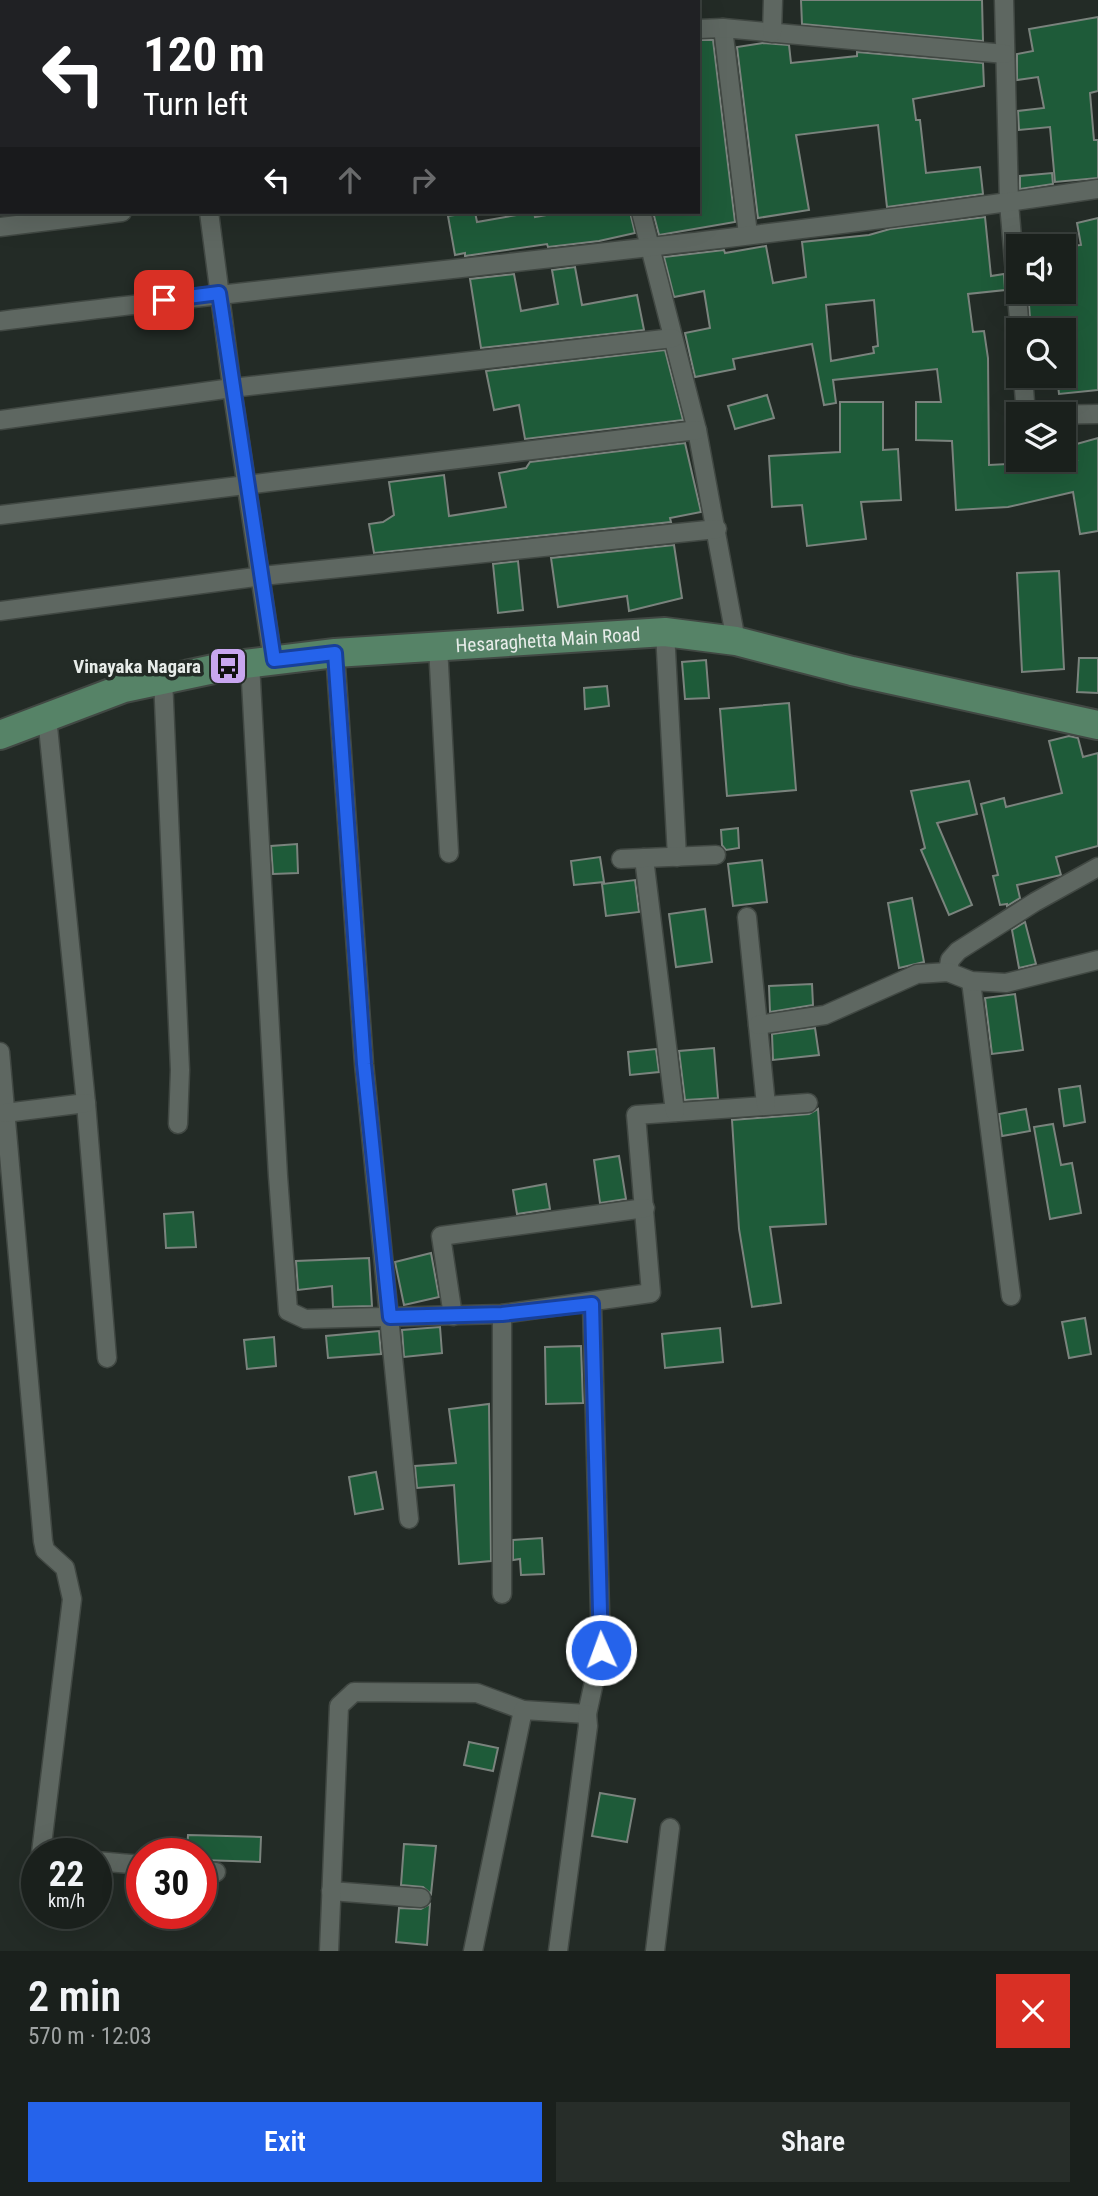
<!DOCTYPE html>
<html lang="en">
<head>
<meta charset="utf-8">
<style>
	:root { --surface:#1a201c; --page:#272d29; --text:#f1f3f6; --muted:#9fa3a3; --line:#383e3b; --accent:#2563eb }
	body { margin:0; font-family:"Roboto Condensed",sans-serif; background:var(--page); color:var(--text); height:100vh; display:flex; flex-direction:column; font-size:26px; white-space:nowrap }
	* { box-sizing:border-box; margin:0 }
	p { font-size:23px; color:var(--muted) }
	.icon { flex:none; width:38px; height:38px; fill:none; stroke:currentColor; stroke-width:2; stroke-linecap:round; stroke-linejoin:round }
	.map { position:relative; height:1951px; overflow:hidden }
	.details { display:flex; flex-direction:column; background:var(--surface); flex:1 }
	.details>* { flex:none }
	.guide { position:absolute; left:0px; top:0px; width:700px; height:214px; box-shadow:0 7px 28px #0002,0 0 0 2px var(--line); background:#202124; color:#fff; overflow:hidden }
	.buttons { position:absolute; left:1006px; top:234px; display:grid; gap:14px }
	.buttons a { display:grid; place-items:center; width:70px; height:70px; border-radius:0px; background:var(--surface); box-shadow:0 7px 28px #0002,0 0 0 2px var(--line); font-size:35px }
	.speed { position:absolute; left:21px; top:1838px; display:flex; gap:14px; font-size:35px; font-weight:700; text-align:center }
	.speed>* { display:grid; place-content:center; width:91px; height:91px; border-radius:50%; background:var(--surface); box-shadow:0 7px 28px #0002,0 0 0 2px var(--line); line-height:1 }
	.speed small { font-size:18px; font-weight:400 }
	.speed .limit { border:10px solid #d22; background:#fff; color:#111 }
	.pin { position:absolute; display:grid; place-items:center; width:60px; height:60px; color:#fff; margin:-30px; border-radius:14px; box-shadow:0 4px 10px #0006 }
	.me { position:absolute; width:77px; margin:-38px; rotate:358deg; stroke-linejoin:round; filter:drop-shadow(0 0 5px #0008) }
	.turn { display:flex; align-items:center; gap:24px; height:147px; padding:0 28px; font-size:32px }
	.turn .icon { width:91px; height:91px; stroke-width:2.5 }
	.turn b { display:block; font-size:49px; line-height:60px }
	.lanes { display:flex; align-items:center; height:66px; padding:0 28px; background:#0003; justify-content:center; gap:35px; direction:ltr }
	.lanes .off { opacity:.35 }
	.round { display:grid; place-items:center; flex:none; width:74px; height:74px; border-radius:0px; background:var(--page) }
	.headline { display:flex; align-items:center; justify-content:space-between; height:119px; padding:0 28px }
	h1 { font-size:42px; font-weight:600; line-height:52px }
	.primary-button { display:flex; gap:14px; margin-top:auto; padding:14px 28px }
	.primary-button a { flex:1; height:80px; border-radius:0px; background:var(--accent); color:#fff; font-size:28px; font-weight:600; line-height:80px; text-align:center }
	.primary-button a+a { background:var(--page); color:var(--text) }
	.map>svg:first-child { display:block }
	.building { fill:#1e5b39; stroke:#7a837d; stroke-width:2; fill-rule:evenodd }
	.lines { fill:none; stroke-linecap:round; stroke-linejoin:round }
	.minor-casing { stroke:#414843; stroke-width:21 }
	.primary-casing { stroke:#414843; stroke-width:32 }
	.minor { stroke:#5e6761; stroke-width:18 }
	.primary { stroke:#568367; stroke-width:28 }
	.route-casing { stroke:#184099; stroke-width:18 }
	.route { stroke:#2563eb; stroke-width:12 }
	.labels { text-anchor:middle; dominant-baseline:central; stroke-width:7; stroke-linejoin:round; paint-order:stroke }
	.street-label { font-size:19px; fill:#e7ece9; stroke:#232b26 }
	.poi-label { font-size:19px; font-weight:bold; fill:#e7ece9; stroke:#232b26; text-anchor:end }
</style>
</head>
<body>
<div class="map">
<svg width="1098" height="1951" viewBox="0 0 1098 1951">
	<rect width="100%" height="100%" fill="#232b26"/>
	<!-- building -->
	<g class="building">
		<path d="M801,0H982L983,41L802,24Z"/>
		<path d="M1098,17V91L1090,93L1094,140H1098V178L1055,182L1050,127L1019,130L1018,111L1044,108L1038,77L1017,80V54L1033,51L1029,29Z"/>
		<path d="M698,40H713L735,222L659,235L653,212H698Z"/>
		<path d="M763,43L789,45L791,63L857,56V52L983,63L984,86L913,99L916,120H920L926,173L980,167L983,194L887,207L878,125L796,135L809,210L758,218L737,47Z"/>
		<path d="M1052,173L1053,184L1020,189V176Z"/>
		<path d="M475,212L477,222L534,212L535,217L563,212H630L635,233L599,241L548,247L547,244L465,256V253L455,255L448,216Z"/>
		<path d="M985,217L991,276L1004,274L1005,290L968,294L973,332L984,331L988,358L989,465L1025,463L1024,460H1077L1073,445L1098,438V531L1080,534L1073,492L1008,507L956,510L952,441L916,440V402H941L937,369L833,380L836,403L824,405L812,344L733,359L735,369L695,377L685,333L710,328L704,291L674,297L664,257L724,250L725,253L766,246L773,283L806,277L802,242L869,235L890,229ZM874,300L878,346L873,347L874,353L831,361L826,305Z"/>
		<path d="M1098,218V390L1059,394L1057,376H1064V331H1031L1028,292H1064V247L1081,245L1077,223Z"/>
		<path d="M575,267L582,305L637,295L644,330L481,348L470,279L514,274L521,311L558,304L552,270Z"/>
		<path d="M665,350L683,420L525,439L519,405L494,410L486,371Z"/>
		<path d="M767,395L774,418L735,429L728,406Z"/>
		<path d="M840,402H883V450L898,449L901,500L861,502L866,539L807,546L802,505L772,507L769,456L840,452Z"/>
		<path d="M685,443L701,512L670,518L671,522L374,553L369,524L383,522L394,515L389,482L444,475L449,516L506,507L499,473L526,468L530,462Z"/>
		<path d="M674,545L682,598L629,611L627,596L558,607L551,558Z"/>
		<path d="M518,561L523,610L498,613L493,564Z"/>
		<path d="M1059,571L1064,669L1022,672L1017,573Z"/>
		<path d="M1079,658H1098V693L1077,692Z"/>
		<path d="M706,660L709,698L685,699L682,662Z"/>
		<path d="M607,686L609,706L585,709L584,688Z"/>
		<path d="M789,703L796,790L727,796L720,709Z"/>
		<path d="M1069,736L1078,738L1083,757L1098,753V846L1056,857L1061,875L1017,885L1020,898L1007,906V904L1000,905L993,876L998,875L981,804L1004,798L1006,807L1062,793L1049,741Z"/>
		<path d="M969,781L977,814L937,823L972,905L949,915L921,850L925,848L911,791Z"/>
		<path d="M738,828L739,848L726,850L722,845L721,830Z"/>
		<path d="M297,844L298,873L273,874L271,846Z"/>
		<path d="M600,857L604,882L574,885L571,861Z"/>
		<path d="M762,860L767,902L733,906L728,864Z"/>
		<path d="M635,880L639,912L606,916L602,884Z"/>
		<path d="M912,898L924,962L899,968L888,903Z"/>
		<path d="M705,909L712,962L676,967L669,914Z"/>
		<path d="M1025,922L1036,964L1019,968L1012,930Z"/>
		<path d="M812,984L813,1005L770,1012L769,986Z"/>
		<path d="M1015,994L1023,1050L992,1054L985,998Z"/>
		<path d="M815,1028L819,1055L773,1060L772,1034Z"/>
		<path d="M714,1048L718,1098L685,1100L679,1051Z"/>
		<path d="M656,1049L659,1072L630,1075L628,1052Z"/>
		<path d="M1080,1086L1085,1122L1064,1126L1059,1089Z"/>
		<path d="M818,1109L826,1224L770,1227L781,1303L752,1307L739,1229L732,1120L809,1114Z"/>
		<path d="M1026,1109L1030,1131L1002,1136L999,1114Z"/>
		<path d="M1053,1124L1061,1165L1072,1163L1081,1213L1050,1219L1034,1127Z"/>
		<path d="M619,1156L626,1199L600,1203L594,1160Z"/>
		<path d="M546,1184L550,1209L517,1214L513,1190Z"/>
		<path d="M193,1212L196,1247L166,1248L164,1214Z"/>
		<path d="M431,1253L439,1297L404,1305L395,1262Z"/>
		<path d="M369,1258L372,1306L333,1307L332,1286L298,1290L296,1261Z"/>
		<path d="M1085,1318L1091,1354L1069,1358L1062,1322Z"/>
		<path d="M440,1327L442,1353L404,1357L402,1330Z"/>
		<path d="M720,1328L723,1362L665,1368L662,1334Z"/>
		<path d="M379,1331L381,1354L328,1358L326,1336Z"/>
		<path d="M274,1337L276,1366L247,1369L244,1340Z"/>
		<path d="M581,1346L583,1403L546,1404L545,1347Z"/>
		<path d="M489,1404L491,1561L459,1564L454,1485L417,1488L415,1466L456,1463L449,1409Z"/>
		<path d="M376,1472L383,1509L355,1514L349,1477Z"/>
		<path d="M542,1538L544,1574L521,1575L520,1559L513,1560V1540Z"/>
		<path d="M469,1742L498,1748L493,1771L464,1765Z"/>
		<path d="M600,1793L635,1799L627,1842L592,1836Z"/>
		<path d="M188,1835L261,1837L260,1862L201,1860V1853H187Z"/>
		<path d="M404,1844L436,1846L431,1894L423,1887L401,1885Z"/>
		<path d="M430,1904L427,1945L396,1942L399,1908L421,1909Z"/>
	</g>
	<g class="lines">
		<defs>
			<g id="minor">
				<path d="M1004,0L1009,203L1020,331"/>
				<path d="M723,28L748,234"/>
				<path d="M698,29L723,28L1005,54"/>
				<path d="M772,33L773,0"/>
				<path d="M0,132H2"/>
				<path d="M209,212L232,388L273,661"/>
				<path d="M641,212L697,430L736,641"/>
				<path d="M0,227L122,212"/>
				<path d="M0,321C366,275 733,244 1098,189"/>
				<path d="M1023,376L1026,415"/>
				<path d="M1042,415L1098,414"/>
				<path d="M0,420L232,388L673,338"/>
				<path d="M0,515L697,430"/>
				<path d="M0,611L262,576L717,529"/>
				<path d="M665,632L677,857"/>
				<path d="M438,646L449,853"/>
				<path d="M335,653L364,1064L409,1519"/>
				<path d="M250,663L278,1176L288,1311L305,1319L502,1314L651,1293L636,1115L808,1103"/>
				<path d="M163,678L180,1070L178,1124"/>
				<path d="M47,717L86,1103L107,1358"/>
				<path d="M644,858L675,1112"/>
				<path d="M621,859L716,855"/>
				<path d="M747,917L766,1105"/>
				<path d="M948,972L950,960L958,951L1035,902L1098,867"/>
				<path d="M971,981L1011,1296"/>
				<path d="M758,1025L825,1015L917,974L948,972L971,981L1006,983L1098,960"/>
				<path d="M0,1052L43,1541L45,1550L65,1568L72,1599L41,1853"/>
				<path d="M5,1113L86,1103"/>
				<path d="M453,1316L441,1236L645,1208"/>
				<path d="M502,1594V1314"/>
				<path d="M96,1861L142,1865"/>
				<path d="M201,1871L216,1872"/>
				<path d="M331,1891L421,1898"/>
				<path d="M329,1951L339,1706L354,1692L477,1693L523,1710"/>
				<path d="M473,1951L523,1710L587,1714L601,1650L592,1304"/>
				<path d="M558,1951L588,1726L587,1714"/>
				<path d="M655,1951L670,1828"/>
			</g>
			<g id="primary">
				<path id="s1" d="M0,735L124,688L228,666L335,653L665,632L736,641L852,671L1098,725"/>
			</g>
		</defs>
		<!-- minor casing -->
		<use href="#minor" class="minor-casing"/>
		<!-- primary casing -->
		<use href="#primary" class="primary-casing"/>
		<!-- minor -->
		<use href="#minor" class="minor"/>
		<!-- primary -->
		<use href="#primary" class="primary"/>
	</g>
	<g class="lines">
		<defs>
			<path id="route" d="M164,300L219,293L274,660L335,653L364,1064L390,1317L502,1314L592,1304L601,1650"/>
		</defs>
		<!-- route casing -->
		<use href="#route" class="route-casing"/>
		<!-- route -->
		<use href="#route" class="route"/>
	</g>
	<!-- icons -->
	<defs>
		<symbol id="bus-square" viewBox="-11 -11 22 22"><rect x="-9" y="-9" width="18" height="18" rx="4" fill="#c8a6ef" stroke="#232b26"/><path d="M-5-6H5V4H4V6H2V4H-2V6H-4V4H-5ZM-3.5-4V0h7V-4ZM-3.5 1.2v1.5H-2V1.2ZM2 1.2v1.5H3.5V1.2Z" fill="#111"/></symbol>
	</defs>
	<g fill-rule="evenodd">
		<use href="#bus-square" x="206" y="644" width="44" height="44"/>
	</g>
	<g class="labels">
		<!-- street labels -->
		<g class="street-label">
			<text stroke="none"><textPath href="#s1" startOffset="560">Hesaraghetta Main Road</textPath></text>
		</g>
		<!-- poi labels -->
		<g class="poi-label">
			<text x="201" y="666">Vinayaka Nagara</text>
		</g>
	</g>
</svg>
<div class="buttons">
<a><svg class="icon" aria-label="sound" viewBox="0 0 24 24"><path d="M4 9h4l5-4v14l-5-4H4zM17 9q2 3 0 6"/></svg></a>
<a><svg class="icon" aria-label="search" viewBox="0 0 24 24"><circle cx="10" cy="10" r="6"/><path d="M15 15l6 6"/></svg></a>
<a><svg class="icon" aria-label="layers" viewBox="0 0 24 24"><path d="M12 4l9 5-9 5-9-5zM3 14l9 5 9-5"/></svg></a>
</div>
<div class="speed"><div>22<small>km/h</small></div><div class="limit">30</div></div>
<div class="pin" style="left:164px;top:300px;background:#d93025"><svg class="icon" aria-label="arrive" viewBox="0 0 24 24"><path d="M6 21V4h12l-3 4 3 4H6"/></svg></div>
<svg class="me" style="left:601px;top:1650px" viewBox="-20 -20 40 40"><circle r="17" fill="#2563eb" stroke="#fff" stroke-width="3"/><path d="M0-11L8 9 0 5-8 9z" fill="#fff"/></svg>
<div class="guide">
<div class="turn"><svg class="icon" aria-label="left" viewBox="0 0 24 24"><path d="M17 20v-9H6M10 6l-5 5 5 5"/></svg><div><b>120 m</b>Turn left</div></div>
<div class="lanes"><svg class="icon" aria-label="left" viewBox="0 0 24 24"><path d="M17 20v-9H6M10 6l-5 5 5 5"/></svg><svg class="icon off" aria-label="ahead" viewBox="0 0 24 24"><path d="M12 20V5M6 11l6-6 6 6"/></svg><svg class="icon off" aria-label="right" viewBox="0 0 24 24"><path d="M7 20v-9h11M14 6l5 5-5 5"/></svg></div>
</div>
</div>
<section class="details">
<div class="headline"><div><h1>2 min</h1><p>570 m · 12:03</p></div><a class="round" style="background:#d93025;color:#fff"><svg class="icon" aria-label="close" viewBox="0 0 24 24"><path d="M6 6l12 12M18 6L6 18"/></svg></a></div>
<div class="primary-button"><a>Exit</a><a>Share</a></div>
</section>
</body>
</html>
